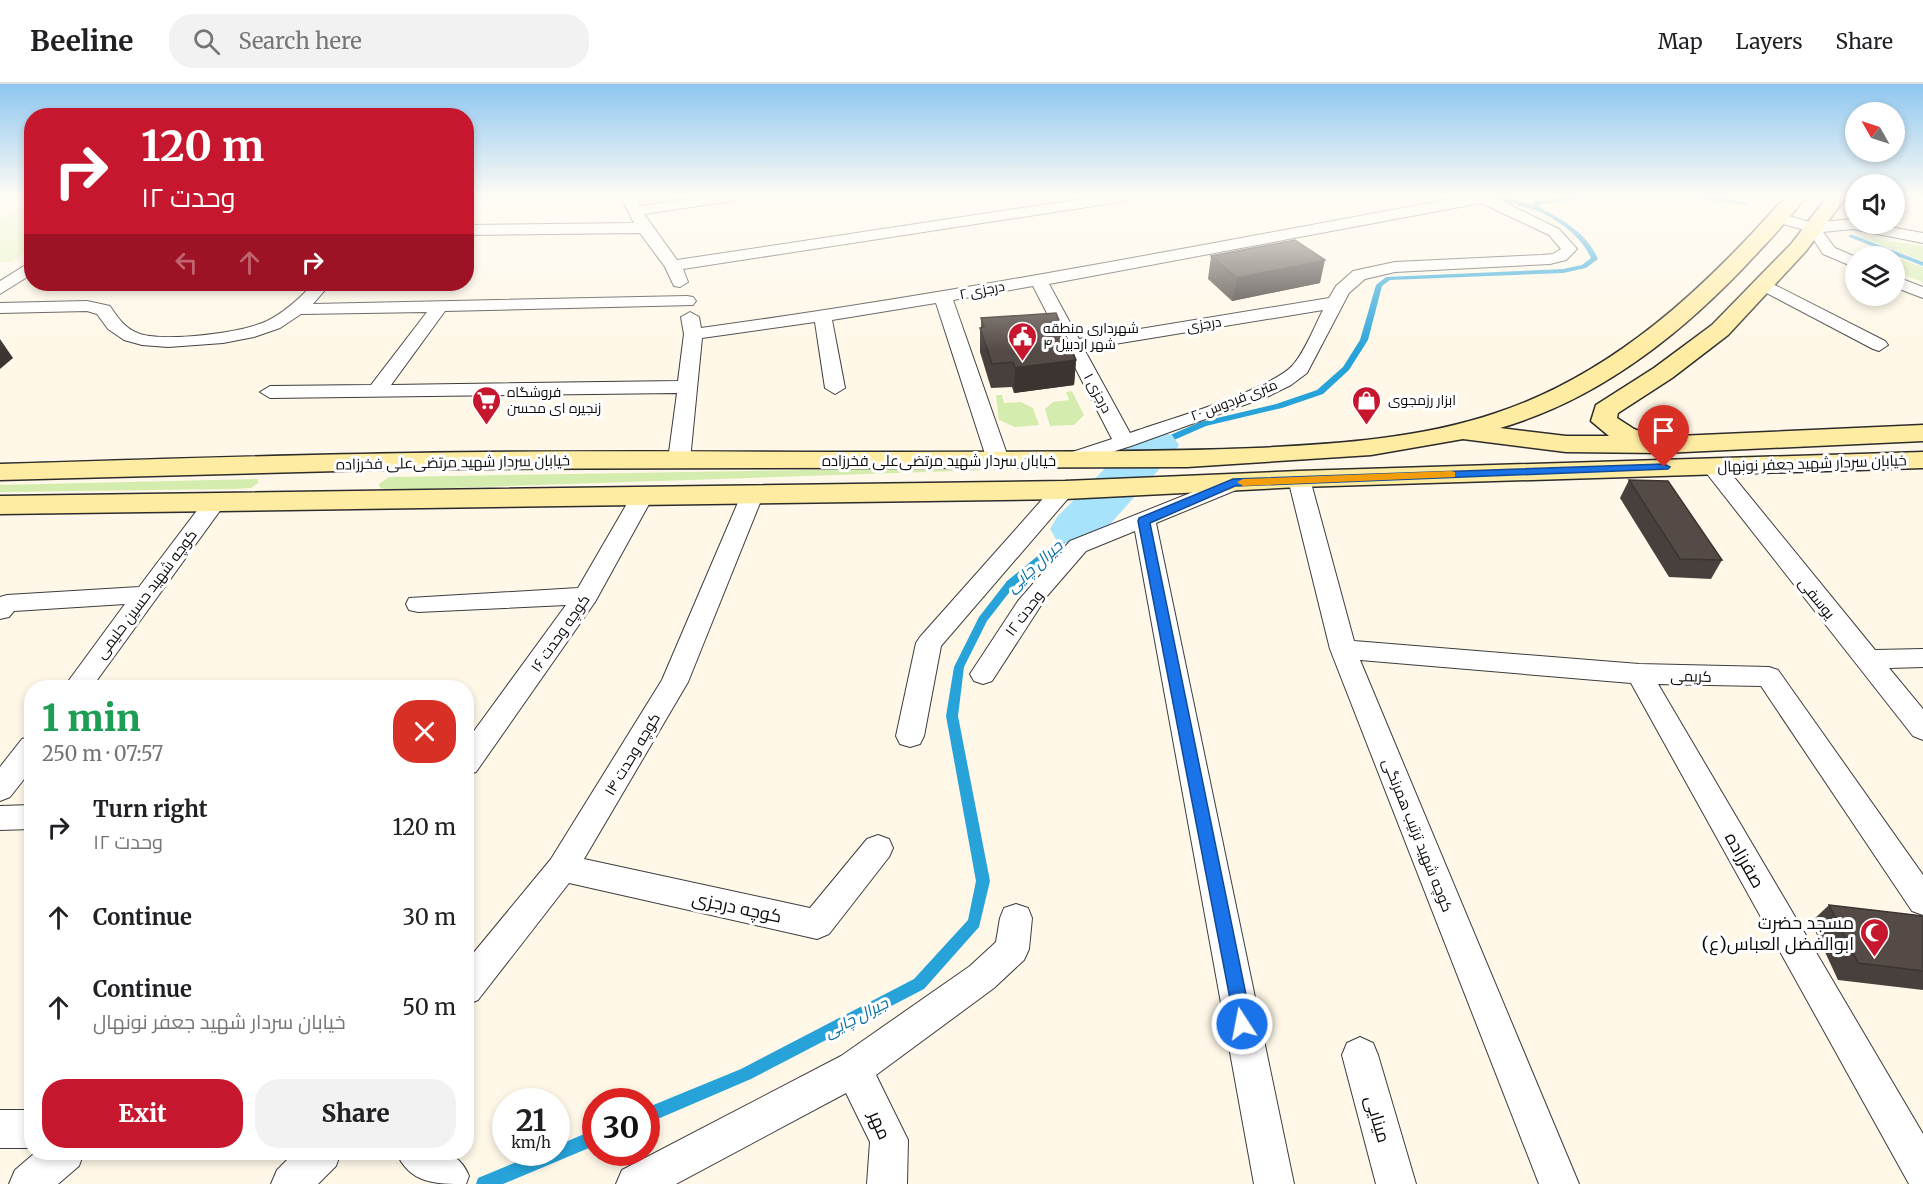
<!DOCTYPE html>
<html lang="en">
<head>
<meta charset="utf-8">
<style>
	:root { --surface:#fff; --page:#f2f2f2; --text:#202124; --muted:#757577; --line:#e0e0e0; --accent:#c6172f }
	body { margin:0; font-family:Merriweather,Cairo,serif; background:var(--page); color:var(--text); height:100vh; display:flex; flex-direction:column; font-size:22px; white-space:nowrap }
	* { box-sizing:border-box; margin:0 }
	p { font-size:20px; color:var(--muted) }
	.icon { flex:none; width:33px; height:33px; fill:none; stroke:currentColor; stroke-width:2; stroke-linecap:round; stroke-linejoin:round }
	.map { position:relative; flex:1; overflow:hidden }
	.details { position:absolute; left:24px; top:596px; width:450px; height:480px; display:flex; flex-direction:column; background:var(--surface); border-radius:24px; box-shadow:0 3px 9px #0003 }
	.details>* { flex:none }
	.banner { position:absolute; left:24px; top:24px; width:450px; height:183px; border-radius:24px; box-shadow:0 3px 9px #0003; background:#c6172f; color:#fff; overflow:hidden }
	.needle { width:39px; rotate:309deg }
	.controls { position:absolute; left:1845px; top:18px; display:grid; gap:12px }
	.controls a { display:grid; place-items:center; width:60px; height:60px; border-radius:50%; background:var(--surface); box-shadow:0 3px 9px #0003; font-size:30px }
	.speed { position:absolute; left:492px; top:1004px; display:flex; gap:12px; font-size:30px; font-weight:700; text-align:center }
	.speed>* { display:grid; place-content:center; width:78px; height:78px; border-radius:50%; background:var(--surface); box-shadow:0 3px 9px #0003; line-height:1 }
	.speed small { font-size:15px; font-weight:400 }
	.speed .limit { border:9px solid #d22; background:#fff; color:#111 }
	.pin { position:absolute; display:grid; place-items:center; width:51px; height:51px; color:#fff; margin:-62px -26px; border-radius:50% 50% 50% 0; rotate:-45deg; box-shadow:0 0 6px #0007 }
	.pin .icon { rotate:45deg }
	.me { position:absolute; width:66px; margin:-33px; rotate:349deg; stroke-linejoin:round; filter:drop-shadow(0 0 4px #0008) }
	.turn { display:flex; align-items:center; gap:21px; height:126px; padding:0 18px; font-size:27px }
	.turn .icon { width:78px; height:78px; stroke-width:2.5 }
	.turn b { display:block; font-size:42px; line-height:51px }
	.lanes { display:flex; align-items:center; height:57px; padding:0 18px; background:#0003; justify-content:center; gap:30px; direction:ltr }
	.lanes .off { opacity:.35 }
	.round { display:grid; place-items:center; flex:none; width:63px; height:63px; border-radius:24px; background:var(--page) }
	.summary { display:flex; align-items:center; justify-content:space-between; height:102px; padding:0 18px }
	h1 { font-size:36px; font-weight:800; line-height:45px; color:#1e9e55 }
	.action { display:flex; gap:12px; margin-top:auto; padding:12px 18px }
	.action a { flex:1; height:69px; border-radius:24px; background:var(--accent); color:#fff; font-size:24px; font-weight:800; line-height:69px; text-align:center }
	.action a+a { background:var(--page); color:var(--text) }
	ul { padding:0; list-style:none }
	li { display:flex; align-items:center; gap:18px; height:90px; padding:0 18px }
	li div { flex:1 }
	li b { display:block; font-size:22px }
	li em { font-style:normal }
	header { display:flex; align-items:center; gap:36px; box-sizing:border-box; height:84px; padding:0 30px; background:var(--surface); border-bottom:2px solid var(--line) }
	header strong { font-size:28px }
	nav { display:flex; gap:33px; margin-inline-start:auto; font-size:21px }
	.search { width:420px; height:54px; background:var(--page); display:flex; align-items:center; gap:15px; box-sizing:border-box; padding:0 21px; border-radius:24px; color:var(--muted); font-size:22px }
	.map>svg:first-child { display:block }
	.green { fill:#d4edae }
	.pitch { fill:#e6f3c1 }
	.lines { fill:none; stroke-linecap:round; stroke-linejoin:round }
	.stream { fill:#27a3da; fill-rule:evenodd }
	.river { fill:#a7e4fc; fill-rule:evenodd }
	.street-casing { stroke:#3d3d3d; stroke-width:2 }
	.secondary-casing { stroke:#2c2c2c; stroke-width:3 }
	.street { fill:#fff; fill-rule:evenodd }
	.secondary { fill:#ffeca3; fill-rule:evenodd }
	.wall { fill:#48403c }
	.shaded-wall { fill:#3b3431 }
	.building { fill:#544a46; stroke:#3b3431; stroke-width:1.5 }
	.route { fill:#1a73e8; stroke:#114b97; stroke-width:1.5 }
	.slow { fill:#f59e0b }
	.labels { text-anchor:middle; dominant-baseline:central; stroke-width:6; stroke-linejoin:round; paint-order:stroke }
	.far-street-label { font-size:14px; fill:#0a0a0a; stroke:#fff }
	.far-poi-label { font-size:14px; fill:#0a0a0a; stroke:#fff; text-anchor:start }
	.street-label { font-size:15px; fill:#0a0a0a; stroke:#fff }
	.water-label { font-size:16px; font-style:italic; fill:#0a70a6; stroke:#fff }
	.near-street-label { font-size:18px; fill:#0a0a0a; stroke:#fff }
	.near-poi-label { font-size:18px; fill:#0a0a0a; stroke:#fff; text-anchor:end }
</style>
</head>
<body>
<header>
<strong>Beeline</strong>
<div class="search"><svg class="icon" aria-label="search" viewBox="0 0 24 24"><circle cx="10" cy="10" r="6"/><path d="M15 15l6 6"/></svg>Search here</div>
<nav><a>Map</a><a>Layers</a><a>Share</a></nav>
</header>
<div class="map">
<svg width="1923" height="1100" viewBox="0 0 1923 1100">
	<rect width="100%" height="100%" fill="#fff8e8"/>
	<!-- green -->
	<g class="green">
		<path d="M1861,153L1923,162V177Z"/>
		<path d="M1894,173L1923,183V198L1895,187Z"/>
		<path d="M1072,307L1084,331L1074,341L1050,342L1045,325L1053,318L1069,316L1066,308Z"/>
		<path d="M996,311H1002L1004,319L1021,318L1033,324L1039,341L1015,343L999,336Z"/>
		<path d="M860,385L988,386L389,406L380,404L379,400L389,393Z"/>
		<path d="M258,395V399L251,404L236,405L0,408V401Z"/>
	</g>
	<!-- pitch -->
	<path class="pitch" d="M22,122H31V164L12,178H0V136Z"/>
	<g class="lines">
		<!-- stream -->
		<g class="stream">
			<path d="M1495,113H1506L1533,121L1534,113H1540V117L1571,113H1592L1539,121V123C1563,136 1587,149 1598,175L1586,184L1563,189L1390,196L1382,202L1368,256L1349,286L1323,310L1282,324L1206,342L1158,363H1152V359L1200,338L1276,320L1317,306L1343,283L1360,256L1376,201L1386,193L1563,185L1582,181L1591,174C1581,151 1555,133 1531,125C1519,121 1506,119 1495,113Z"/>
			<path d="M1600,113H1717L1748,119L1745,121L1702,115H1603Z"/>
			<path d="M1849,151H1853L1923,178V182L1849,153Z"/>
			<path d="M1076,442L1079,443L1081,445L1079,447L1015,501L987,537L964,583L958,632L990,797L979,843L924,905L751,995L646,1040V1024L741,985L914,895L968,836L976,797L946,632L954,583L979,533L1007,497L1073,443Z"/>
			<path d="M596,1045V1061L503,1100H476L478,1094L541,1068H556V1062Z"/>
		</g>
		<!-- river -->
		<path class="river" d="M1155,347L1172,351L1179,361L1172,371L1095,457L1076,461L1057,457L1050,445L1057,433L1138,351Z"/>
		<defs>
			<g id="street">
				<path d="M621,113H635L640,122L700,113H739L732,117L644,130L677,176L1095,113H1133L1126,117L683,185L688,198L680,203L674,202L665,183L640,149L466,151V141L634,139Z"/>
				<path d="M1462,113H1494L1559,145L1577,165L1566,176L1550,180L1395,188L1365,195L1349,209L1307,289L1291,301L1269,312L1131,362L1064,383L1057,381L1053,377L1057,373L1112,355L1033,202L953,216L1008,373L1004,377H990L986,373L936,219L832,236L845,304L835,310L825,304L815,238L702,254L690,376L686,380H672L668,376L677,309L270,314L260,308L270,302L371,301L427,228L301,230L280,244L254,253L223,259L168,263L142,261L124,256L108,245L97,230L87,227L0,229V219L87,217L110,222C118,234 125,245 140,250C166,258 242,249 267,237C285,228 300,214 313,200H330L313,220L687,212L693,213L696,217L693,221L445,227L391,301L678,297L684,250L681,233L690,228L699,233L701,244C957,209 1208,160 1462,113ZM1481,119L1549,151L1561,165L1553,170L1542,171L1395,178L1353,187L1336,202L1329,214L1079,255L1049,200ZM1323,226C1314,243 1305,268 1292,282C1268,307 1166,336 1130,349L1084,265Z"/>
				<path d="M1778,129L1813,139L1852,135L1856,136V140H1873L1923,149V159L1852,145L1823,148L1835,164L1856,173V184L1823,170L1808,147L1773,137L1770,134Z"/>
				<path d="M32,177V190L0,210V197Z"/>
				<path d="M1894,192L1923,203V214L1894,203Z"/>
				<path d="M1763,195L1885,257L1888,261L1879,267L1873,265L1757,204L1755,200L1757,196Z"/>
				<path d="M1712,375L1720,376L1875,566L1923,565V583L1889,584L1923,625V656L1913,652L1704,386L1701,381L1704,376Z"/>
				<path d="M1299,389L1307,390L1310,395L1354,557L1639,580L1769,583L1778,586L1923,791V831L1912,827L1761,602L1658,600L1923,1050V1100H1909L1631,599L1360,576L1579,1100H1539L1330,565L1288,395L1291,390Z"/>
				<path d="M1233,392L1241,394L1244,399L1241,404L1156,439L1294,1100H1254L1135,447L1086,467L1047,512L992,597L983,600L974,597L970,590L1018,517L1070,457Z"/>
				<path d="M1063,399L1071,401L1074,406L1071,411L941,562L924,652L920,660L910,663L900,660L896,652L916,559L920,553L1055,401Z"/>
				<path d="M753,402L761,404L764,409L688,598L584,775L810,824L867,755L878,751L889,755L893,764L889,773L829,850L817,855L569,799L478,916L466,921V878L551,775L662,596L742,409L745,404Z"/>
				<path d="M643,404L651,406L654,411L595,518L476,688L466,691V658L566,521L418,528L409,526L406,520L409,514L578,504L632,411L635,406Z"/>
				<path d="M216,410L224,412L227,417L92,603H64L125,520L14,527L9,533L0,535V513L7,511L139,503L208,412Z"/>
				<path d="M32,652V685L10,713L0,717V683L22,655Z"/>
				<path d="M32,721V745L0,746V722Z"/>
				<path d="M1016,820L1028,824L1032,834L1029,865L1024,876L994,904L876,991L908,1056L907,1100H867L870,1058L846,1009L676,1100H616L622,1086L841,972L970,882L996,858L1000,834L1004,824Z"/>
				<path d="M1360,953L1373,959L1378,971L1416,1100H1376L1342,971L1347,959Z"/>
				<rect x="0" y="1026" width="32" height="38"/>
				<path d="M36,1068H84L79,1082L58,1100H9L15,1086Z"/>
				<path d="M295,1068H341L336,1082L318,1100H271L277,1086Z"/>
				<path d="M396,1068C426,1068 456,1059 469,1092L466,1100C435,1100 410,1100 396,1068Z"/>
			</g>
			<g id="secondary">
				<path d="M1785,113H1805C1792,132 1776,149 1761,165C1689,244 1604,314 1500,344L1566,352H1609L1591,337L1596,321L1654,284L1712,241L1792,159L1827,113H1846L1806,167L1728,251L1672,294L1618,329L1617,334L1634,345L1655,353L1923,341V357L1663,369L1566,368L1463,355L1371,371L1187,383L413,385L0,396V380C137,376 275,371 412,369C575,366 737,368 900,368C1018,367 1137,369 1256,364C1336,360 1419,355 1496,329C1614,290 1705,204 1785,113Z"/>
				<path d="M1923,368V384L1299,403L1065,415L0,430V412L1065,397L1299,387Z"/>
			</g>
		</defs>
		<!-- street casing -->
		<use href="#street" class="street-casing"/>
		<!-- secondary casing -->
		<use href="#secondary" class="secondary-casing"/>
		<!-- street -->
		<use href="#street" class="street"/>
		<!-- secondary -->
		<use href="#secondary" class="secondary"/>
	</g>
	<!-- wall -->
	<g class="wall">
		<path d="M1211,172L1320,199L1232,217L1208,195Z"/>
		<path d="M981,234L1076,276L1074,301L1014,309L1012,303L991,304L980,268V244L981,243Z"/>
		<path d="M1629,396L1722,476L1711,495L1669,493L1620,414Z"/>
		<path d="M1829,821L1923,832V906L1838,896L1811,838Z"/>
	</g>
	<!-- shaded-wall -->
	<g class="shaded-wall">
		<path d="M1325,176L1320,199L1232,217L1237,194Z"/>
		<path d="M0,255L13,274L0,285Z"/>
		<path d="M1076,276L1074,301L1014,309L1015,284Z"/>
	</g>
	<!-- building -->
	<g class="building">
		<path d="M1295,156L1325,176L1237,194L1211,172Z"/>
		<path d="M1056,229L1076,276L1015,284L1013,278L992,280L980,244L984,243L981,234Z"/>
		<path d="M1629,396L1668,397L1722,476L1680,475Z"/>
		<path d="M1829,821L1923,832V887L1858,879Z"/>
	</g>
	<!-- sky -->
	<linearGradient id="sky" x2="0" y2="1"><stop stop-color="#8ec7f0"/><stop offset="0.42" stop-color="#fffcf5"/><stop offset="1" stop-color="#fffcf5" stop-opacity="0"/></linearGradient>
	<rect width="1923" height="267" fill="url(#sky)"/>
	<!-- route -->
	<path class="route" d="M1664,380L1670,383L1668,385L1235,402L1150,439L1252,940L1249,946L1242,949L1236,946L1138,437L1139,434L1233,395Z"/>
	<!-- slow -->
	<path class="slow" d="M1451,387L1455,388V393L1243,402L1237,398L1243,395Z"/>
	<!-- icons -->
	<defs>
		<symbol id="civic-pin" viewBox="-11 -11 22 30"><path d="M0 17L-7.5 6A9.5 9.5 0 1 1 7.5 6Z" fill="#c6172f" stroke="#fff"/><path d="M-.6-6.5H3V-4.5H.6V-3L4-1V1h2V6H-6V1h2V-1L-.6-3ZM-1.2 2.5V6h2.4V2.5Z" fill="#fff"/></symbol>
		<symbol id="supermarket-pin" viewBox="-11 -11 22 30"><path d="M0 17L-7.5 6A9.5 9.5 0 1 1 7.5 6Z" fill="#c6172f" stroke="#fff"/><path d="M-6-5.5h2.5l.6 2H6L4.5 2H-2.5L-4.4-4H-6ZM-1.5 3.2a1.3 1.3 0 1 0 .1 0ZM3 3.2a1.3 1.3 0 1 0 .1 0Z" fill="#fff"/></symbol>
		<symbol id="shop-pin" viewBox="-11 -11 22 30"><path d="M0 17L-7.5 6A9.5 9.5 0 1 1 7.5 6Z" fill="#c6172f" stroke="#fff"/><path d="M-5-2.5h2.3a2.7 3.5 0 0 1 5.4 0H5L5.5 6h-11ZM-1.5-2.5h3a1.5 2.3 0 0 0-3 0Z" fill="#fff"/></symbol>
		<symbol id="mosque-pin" viewBox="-11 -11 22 30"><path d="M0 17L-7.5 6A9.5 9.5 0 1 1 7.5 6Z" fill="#c6172f" stroke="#fff"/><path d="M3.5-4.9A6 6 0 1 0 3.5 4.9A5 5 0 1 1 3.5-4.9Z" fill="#fff"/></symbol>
	</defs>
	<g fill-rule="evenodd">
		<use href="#civic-pin" x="1006" y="236" width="33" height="45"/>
		<use href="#supermarket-pin" x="470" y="300" width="33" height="45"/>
		<use href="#shop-pin" x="1350" y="300" width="33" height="45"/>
		<use href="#mosque-pin" x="1858" y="832" width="33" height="45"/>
	</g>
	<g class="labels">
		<!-- far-street labels -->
		<g class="far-street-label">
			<text transform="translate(982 206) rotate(-11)">درجزی ۲</text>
			<text transform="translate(1204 240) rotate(-9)">درجزی</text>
			<text transform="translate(1098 309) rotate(62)">درجزی ۱</text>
			<text transform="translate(1234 316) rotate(-21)">۲۰ متری فردوس</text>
		</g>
		<!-- far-poi labels -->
		<g class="far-poi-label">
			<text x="1043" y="244">شهرداری منطقه<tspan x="1043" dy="16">۴ شهر اردبیل</tspan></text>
			<text x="507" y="308">فروشگاه<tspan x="507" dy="16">زنجیره ای محسن</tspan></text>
			<text x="1388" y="316">ابزار رزمجوی</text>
		</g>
		<!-- street labels -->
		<g class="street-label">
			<text x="939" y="376">خیابان سردار شهید مرتضی‌علی فخرزاده</text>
			<text transform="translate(453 378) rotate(-1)">خیابان سردار شهید مرتضی‌علی فخرزاده</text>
			<text transform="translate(1812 379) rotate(-2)">خیابان سردار شهید جعفر نونهال</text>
			<text transform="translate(146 510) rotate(-53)">کوچه شهید حسین حلیمی</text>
			<text transform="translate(1817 514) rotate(51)">یوسفی</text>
			<text transform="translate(1024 529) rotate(-53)">وحدت ۱۲</text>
			<text transform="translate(560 549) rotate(-55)">کوچه وحدت ۱۶</text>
			<text transform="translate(1691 592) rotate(1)">کریمی</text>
			<text transform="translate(632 670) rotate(-59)">کوچه وحدت ۱۴</text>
			<text transform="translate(1418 751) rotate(68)">کوچه شهید ترتیب همرنگی</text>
		</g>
		<!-- water labels -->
		<g class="water-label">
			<text transform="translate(1034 482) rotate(-42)">جیرال چایی</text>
			<text transform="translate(856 933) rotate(-27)">جیرال چایی</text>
		</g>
		<!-- near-street labels -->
		<g class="near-street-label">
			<text transform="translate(1745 776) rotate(60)">صفرزاده</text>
			<text transform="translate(737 823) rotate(12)">کوچه درجزی</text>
			<text transform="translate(1378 1035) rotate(74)">مینایی</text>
			<text transform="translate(880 1041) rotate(67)">مهر</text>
		</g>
		<!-- near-poi labels -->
		<g class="near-poi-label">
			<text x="1854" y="838">مسجد حضرت<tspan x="1854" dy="21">ابوالفضل العباس(ع)</tspan></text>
		</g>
	</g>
</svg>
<div class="controls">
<a><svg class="needle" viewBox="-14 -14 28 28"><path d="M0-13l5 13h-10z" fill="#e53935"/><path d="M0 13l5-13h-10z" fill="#757577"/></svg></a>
<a><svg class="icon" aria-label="sound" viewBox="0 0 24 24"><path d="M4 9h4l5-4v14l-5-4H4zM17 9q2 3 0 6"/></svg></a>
<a><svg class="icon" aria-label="layers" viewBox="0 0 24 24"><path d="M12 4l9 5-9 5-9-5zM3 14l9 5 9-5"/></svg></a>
</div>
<div class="speed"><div>21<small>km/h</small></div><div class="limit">30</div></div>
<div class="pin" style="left:1664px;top:383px;background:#d93025"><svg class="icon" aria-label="arrive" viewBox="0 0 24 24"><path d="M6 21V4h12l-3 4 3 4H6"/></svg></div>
<svg class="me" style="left:1242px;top:940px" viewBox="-20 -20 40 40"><circle r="17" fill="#1a73e8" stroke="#fff" stroke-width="3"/><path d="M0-11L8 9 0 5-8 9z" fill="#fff"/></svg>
<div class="banner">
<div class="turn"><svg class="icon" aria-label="right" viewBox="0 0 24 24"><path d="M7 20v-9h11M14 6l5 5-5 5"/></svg><div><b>120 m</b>وحدت ۱۲</div></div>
<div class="lanes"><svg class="icon off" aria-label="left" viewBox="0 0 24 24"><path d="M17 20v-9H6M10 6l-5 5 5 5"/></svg><svg class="icon off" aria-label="ahead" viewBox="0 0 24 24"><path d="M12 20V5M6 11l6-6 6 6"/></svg><svg class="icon" aria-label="right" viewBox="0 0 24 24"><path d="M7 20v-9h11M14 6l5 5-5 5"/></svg></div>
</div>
<section class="details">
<div class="summary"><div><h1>1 min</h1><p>250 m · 07:57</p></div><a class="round" style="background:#d93025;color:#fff"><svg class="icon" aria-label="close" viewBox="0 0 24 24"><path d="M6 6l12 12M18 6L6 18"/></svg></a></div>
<ul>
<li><svg class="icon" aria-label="right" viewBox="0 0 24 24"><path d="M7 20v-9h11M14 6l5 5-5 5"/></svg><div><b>Turn right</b><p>وحدت ۱۲</p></div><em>120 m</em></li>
<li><svg class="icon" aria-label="ahead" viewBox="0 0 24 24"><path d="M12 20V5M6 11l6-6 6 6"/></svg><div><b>Continue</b></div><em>30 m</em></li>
<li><svg class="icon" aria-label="ahead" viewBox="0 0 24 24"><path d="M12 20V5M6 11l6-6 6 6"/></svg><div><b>Continue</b><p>خیابان سردار شهید جعفر نونهال</p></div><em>50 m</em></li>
</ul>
<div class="action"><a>Exit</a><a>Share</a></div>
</section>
</div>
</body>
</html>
